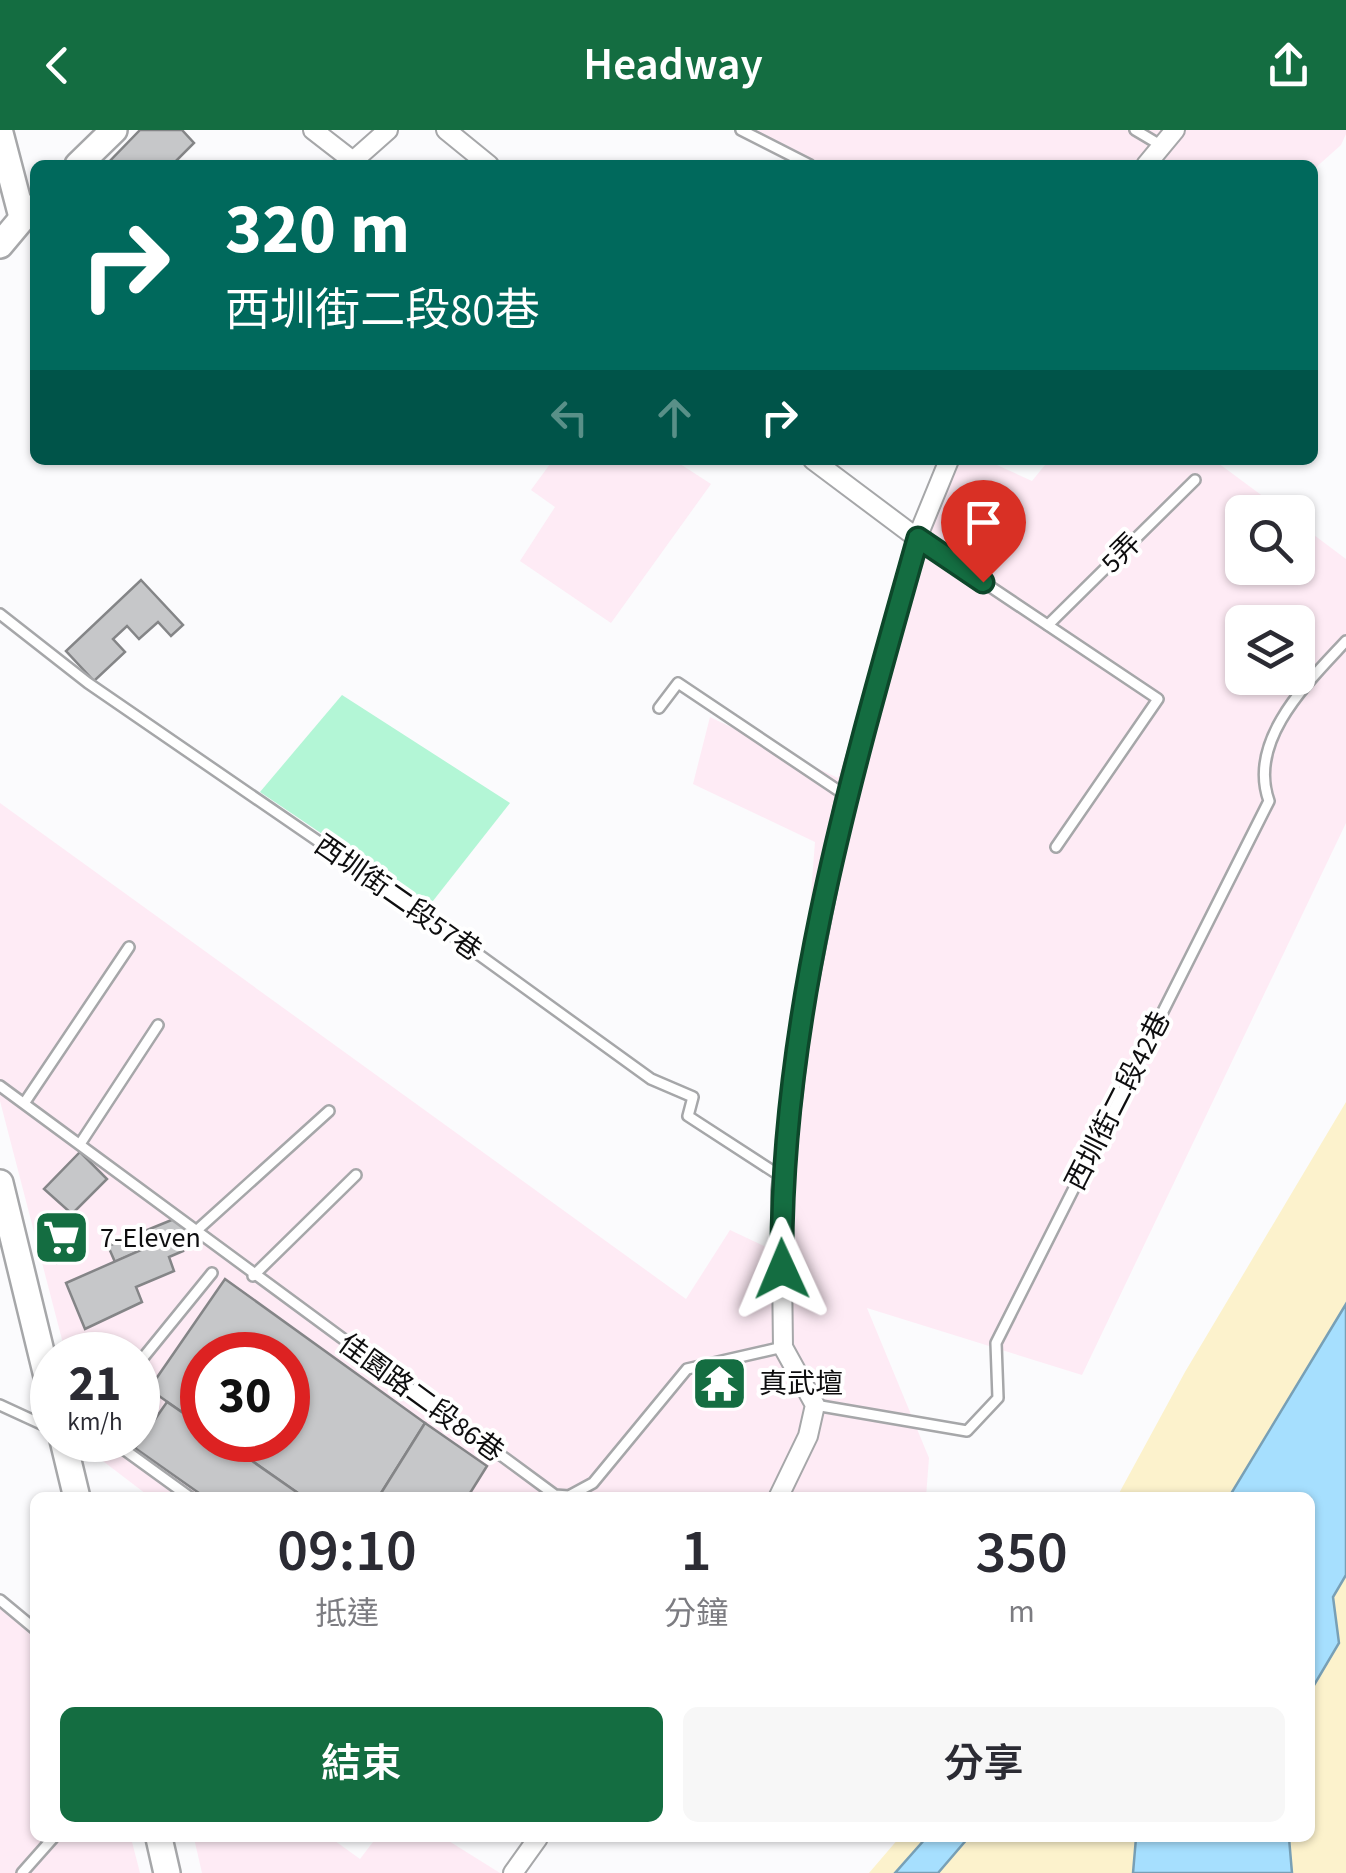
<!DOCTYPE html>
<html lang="zh-TW">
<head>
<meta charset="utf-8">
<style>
	:root { --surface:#fff; --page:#f7f7f7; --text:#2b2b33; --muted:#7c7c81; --accent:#146d41 }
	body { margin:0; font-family:"Source Sans 3","Noto Sans TC",sans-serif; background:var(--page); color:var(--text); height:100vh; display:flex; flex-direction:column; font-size:38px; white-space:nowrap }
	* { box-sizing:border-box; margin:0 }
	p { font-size:32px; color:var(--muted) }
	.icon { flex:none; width:55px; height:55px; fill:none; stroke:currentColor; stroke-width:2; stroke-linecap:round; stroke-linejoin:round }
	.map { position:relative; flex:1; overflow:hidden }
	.sheet { position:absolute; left:30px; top:1362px; width:1285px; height:350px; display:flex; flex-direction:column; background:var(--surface); border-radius:15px; box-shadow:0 2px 8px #0004 }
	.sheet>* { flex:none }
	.hud { position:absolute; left:30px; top:30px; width:1288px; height:305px; border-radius:15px; box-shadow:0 2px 8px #0004; background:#00695c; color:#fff; overflow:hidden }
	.tools { position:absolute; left:1225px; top:365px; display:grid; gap:20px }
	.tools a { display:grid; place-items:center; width:90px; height:90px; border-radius:15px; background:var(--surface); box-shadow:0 2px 8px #0004; font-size:50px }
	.speed { position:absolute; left:30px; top:1202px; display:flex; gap:20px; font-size:50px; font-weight:700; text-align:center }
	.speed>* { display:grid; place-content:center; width:130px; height:130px; border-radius:50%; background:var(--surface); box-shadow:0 2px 8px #0004; line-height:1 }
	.speed small { font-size:25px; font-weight:400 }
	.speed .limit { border:15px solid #d22; background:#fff; color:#111 }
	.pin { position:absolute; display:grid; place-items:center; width:85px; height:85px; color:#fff; margin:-102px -42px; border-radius:50% 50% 50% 0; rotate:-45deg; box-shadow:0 0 10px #0007 }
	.pin .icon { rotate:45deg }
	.me { position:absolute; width:110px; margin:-55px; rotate:359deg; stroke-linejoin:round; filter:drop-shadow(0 0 8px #0008) }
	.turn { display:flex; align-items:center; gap:35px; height:210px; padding:0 30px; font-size:45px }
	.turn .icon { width:130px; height:130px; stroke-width:2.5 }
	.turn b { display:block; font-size:70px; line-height:85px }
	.lanes { display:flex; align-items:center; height:95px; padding:0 30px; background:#0003; justify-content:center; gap:50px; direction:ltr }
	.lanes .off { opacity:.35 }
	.eta { display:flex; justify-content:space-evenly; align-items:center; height:170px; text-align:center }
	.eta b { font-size:60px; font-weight:600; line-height:70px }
	.cta { display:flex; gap:20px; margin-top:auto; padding:20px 30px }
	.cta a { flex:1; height:115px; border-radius:15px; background:var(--accent); color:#fff; font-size:40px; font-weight:600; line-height:115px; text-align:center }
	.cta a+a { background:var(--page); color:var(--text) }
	header { display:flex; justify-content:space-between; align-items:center; height:130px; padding:0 30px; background:var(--accent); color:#fff; font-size:45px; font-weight:600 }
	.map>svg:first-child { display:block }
	.industrial { fill:#feebf5; fill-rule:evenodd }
	.green { fill:#b3f6d6 }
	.sand { fill:#fcf2cc }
	.water { fill:#a6dffe; stroke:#78a0b6; stroke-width:2.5 }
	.building { fill:#c6c7c9; stroke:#848587; stroke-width:2.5 }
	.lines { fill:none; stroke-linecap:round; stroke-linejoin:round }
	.lane-casing { stroke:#a6a7a9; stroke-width:14 }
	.street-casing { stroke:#a6a7a9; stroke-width:22 }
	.secondary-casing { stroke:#a6a7a9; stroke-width:30 }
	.lane { stroke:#fff; stroke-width:9 }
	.street { stroke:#fff; stroke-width:18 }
	.secondary { stroke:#fff; stroke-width:25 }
	.route-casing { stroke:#0d472a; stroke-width:25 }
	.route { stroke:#146d41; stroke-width:18 }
	.labels { text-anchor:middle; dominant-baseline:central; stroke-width:8; stroke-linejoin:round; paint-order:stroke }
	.street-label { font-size:28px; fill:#0e0e0f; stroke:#fff }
	.poi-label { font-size:28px; fill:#0e0e0f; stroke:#fff; text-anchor:start }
</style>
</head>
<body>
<header><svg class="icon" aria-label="back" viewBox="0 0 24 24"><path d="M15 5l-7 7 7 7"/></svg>Headway<svg class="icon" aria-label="share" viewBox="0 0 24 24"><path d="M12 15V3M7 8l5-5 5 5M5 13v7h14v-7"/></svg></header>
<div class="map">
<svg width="1346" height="1743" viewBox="0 0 1346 1743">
	<rect width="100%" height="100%" fill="#fbfbfd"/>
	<!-- industrial -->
	<g class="industrial">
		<path d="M752,0H1346V4L1341,15L1313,40L1312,35H806Z"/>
		<path d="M553,330H674L711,354L611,493L520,431L555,377L531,360Z"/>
		<path d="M941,330H986L1032,351L1049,330H1214L1284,382H1242V438H1298V393L1346,429V693L1082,1245L867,1178L929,1328L926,1367H150L91,1322L88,1310H138V1225H66L0,971V673L686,1169L730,1100L783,1125L815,712L693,654L710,587L838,648ZM1242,492H1298V548H1242ZM202,1225H288V1310H202Z"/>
		<path d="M0,1477L35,1507V1708H131L140,1743H0Z"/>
		<path d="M194,1708H331L360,1729L376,1708H444L500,1743H202Z"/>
	</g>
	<!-- green -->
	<path class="green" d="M342,565L510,673L429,776L260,662Z"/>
	<!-- sand -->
	<path class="sand" d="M1346,972V1743H869L899,1708H1310V1368L1117,1367L1185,1242Z"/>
	<!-- water -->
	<g class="water">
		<path d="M1346,1174V1445L1333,1467L1339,1513L1310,1562V1368L1229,1367Z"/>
		<path d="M926,1708H968L938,1743H895Z"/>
		<path d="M1136,1708H1289L1292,1743H1133Z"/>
	</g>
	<!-- building -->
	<g class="building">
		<path d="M140,0H182L194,13L172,35H106Z"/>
		<path d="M141,450L183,495L171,506L158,492L139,509L127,496L113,509L125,522L94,551L66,521Z"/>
		<path d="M80,1022L107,1049L72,1084L44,1059Z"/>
		<path d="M66,1082L84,1123L57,1133L39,1093Z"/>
		<path d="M174,1089L198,1108L179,1113L175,1105L115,1132L108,1116Z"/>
		<path d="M175,1105L183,1121L169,1127L174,1141L136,1157L142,1172L85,1199L66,1153Z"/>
		<path d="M225,1149L425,1293L378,1368H305L222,1310H288V1225H202V1296L149,1259Z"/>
		<path d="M167,1272L202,1296V1310H222L305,1368H206L135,1318Z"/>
		<path d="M425,1293L487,1336L467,1368H378Z"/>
	</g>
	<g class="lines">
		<defs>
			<g id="lane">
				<path d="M741,0L810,35"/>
				<path d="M1135,0L1162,16"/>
				<path d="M919,409L1158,569L1056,717"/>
				<path d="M0,484L88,553L395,764L651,949L693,967L688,986L782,1047"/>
				<path d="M1048,495L1195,350"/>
				<path d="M659,578L678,553L845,665"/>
				<path d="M0,956L555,1365L569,1366L593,1353L687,1239L783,1217"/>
				<path d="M25,972L129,817"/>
				<path d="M80,1014L158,895"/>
				<path d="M195,1102L329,981"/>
				<path d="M253,1146L356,1045"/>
				<path d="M138,1234L212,1143"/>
				<path d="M0,1275L52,1299"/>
				<path d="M815,1275L967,1301L998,1268L996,1213L1269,671C1247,610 1308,552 1346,511"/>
				<path d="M125,1310L122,1318L191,1368"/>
				<path d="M0,1470L35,1499"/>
				<path d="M22,1743L53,1708"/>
			</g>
			<g id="street">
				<path d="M313,0L353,31L388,0"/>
				<path d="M446,0L489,35"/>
				<path d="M1146,35L1175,0"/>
				<path d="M813,330L917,408"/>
				<path d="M778,1368L808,1306L815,1275L783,1217L781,1061L802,886L846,665L917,408L949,330"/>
				<path d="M513,1743L538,1708"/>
			</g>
			<g id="secondary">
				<path d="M0,3L22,87"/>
				<path d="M78,35L114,0"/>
				<path d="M0,115L31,78"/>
				<path d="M0,1053L52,1267"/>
				<path d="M63,1310L77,1368"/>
				<path d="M159,1708L167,1743"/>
			</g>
		</defs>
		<!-- lane casing -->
		<use href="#lane" class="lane-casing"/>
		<!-- street casing -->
		<use href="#street" class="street-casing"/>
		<!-- secondary casing -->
		<use href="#secondary" class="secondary-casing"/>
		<!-- lane -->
		<use href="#lane" class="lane"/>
		<!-- street -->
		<use href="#street" class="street"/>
		<!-- secondary -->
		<use href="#secondary" class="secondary"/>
	</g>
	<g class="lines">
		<defs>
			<path id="route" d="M782,1139C779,890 851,646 918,408L983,452"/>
		</defs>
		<!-- route casing -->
		<use href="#route" class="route-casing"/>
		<!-- route -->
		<use href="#route" class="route"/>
	</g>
	<!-- icons -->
	<defs>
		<symbol id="supermarket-square" viewBox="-11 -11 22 22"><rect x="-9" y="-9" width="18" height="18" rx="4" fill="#146d41" stroke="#fff"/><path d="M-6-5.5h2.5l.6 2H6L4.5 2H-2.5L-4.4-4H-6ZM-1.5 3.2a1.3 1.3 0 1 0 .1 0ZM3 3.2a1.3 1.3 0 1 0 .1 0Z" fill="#fff"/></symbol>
		<symbol id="temple-square" viewBox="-11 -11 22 22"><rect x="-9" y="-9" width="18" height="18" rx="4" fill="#146d41" stroke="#fff"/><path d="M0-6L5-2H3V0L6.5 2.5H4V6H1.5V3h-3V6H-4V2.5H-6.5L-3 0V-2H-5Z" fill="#fff"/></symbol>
	</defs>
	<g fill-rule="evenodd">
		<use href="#supermarket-square" x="30" y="1076" width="63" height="63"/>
		<use href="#temple-square" x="688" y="1222" width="63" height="63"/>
	</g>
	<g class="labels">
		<!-- street labels -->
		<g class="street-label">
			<text transform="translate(1121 423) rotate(-45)">5弄</text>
			<text transform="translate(398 768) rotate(35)">西圳街二段57巷</text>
			<text transform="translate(1118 971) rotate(-63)">西圳街二段42巷</text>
			<text transform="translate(421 1268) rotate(36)">佳園路二段86巷</text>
		</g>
		<!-- poi labels -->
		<g class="poi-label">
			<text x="100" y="1108">7-Eleven</text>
			<text x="759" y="1254">真武壇</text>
		</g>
	</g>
</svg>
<div class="tools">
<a><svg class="icon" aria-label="search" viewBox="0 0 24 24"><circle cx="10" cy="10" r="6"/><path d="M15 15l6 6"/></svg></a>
<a><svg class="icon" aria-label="layers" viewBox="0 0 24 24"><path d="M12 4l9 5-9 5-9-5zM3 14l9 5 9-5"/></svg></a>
</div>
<div class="speed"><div>21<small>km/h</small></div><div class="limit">30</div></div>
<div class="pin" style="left:983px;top:452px;background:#d93025"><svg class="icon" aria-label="arrive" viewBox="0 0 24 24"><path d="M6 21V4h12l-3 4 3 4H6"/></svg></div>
<svg class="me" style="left:782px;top:1139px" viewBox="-20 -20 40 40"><path d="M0-17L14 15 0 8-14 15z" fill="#146d41" stroke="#fff" stroke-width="4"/></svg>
<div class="hud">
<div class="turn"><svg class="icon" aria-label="right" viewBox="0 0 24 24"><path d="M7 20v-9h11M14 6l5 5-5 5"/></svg><div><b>320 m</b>西圳街二段80巷</div></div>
<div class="lanes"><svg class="icon off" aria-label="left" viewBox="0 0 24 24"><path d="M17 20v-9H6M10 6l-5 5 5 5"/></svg><svg class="icon off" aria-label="ahead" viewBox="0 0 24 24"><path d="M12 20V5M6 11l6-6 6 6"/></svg><svg class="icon" aria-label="right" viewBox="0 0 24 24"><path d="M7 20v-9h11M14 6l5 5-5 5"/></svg></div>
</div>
<section class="sheet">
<div class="eta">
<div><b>09:10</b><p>抵達</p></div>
<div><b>1</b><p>分鐘</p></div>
<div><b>350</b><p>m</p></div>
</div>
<div class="cta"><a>結束</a><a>分享</a></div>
</section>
</div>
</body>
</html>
